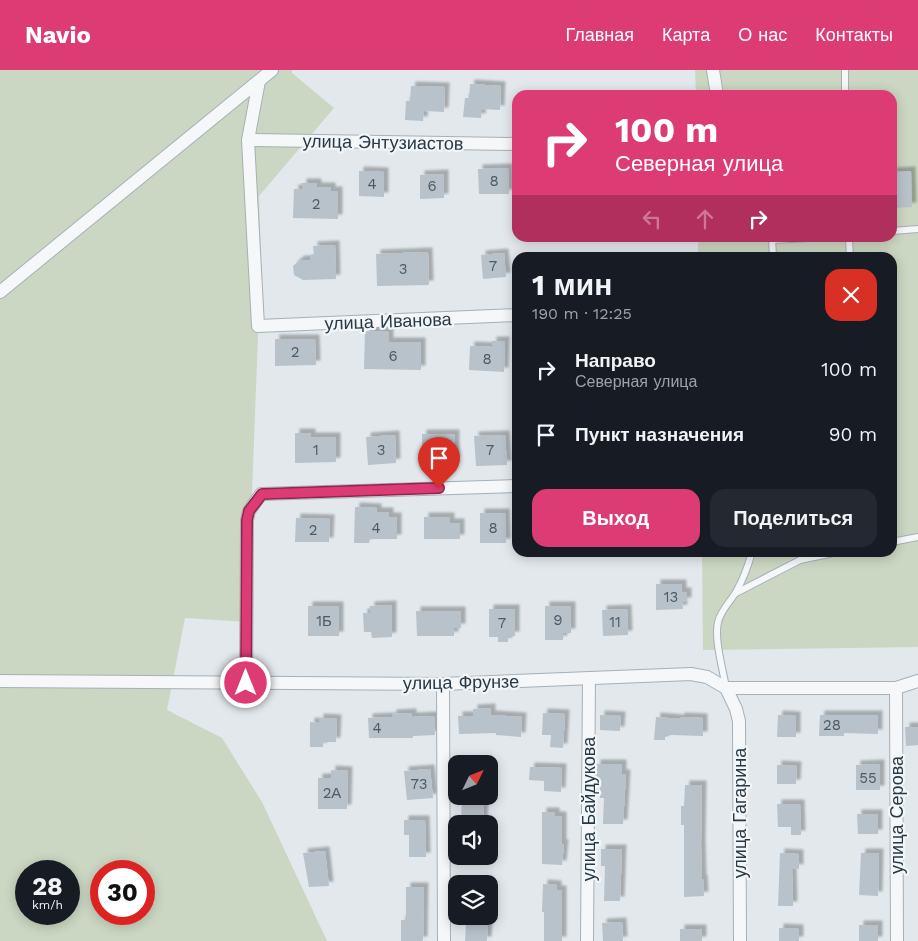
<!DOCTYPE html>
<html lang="ru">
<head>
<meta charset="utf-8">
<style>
	:root { --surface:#171b24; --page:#242831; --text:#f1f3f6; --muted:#9ea1a6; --accent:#dc3b73 }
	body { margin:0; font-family:"Work Sans",sans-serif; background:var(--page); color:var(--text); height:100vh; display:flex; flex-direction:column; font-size:19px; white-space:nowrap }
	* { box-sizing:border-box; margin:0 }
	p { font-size:16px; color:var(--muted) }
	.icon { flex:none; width:28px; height:28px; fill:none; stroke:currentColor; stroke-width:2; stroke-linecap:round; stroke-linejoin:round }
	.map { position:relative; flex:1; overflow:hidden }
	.details { position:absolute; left:512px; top:182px; width:385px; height:305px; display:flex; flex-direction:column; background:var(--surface); border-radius:15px; box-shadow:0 2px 12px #0003 }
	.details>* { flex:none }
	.top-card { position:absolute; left:512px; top:20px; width:385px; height:152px; border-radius:15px; box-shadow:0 2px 12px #0003; background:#dc3b73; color:#fff; overflow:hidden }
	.needle { width:32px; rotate:47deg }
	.fabs { position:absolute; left:448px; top:685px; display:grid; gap:10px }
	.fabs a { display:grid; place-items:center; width:50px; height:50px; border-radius:10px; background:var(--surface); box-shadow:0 2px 12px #0003; font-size:25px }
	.speed { position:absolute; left:15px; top:790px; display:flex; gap:10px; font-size:25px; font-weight:700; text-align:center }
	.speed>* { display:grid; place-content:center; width:65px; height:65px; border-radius:50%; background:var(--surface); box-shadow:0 2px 12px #0003; line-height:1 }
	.speed small { font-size:12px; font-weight:400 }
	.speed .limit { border:8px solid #d22; background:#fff; color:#111 }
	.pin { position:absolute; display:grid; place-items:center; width:42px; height:42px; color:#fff; margin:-51px -21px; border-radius:50% 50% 50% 0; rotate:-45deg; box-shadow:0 0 5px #0007 }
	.pin .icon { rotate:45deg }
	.me { position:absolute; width:55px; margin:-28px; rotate:0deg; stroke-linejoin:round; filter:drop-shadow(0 0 4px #0008) }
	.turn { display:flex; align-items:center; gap:18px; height:105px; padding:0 20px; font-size:22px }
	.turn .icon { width:65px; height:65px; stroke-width:2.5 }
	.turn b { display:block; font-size:35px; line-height:42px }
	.lanes { display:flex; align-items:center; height:48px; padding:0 20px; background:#0003; justify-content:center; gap:25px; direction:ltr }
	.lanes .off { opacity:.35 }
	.round { display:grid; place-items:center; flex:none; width:52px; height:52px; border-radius:15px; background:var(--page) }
	.summary { display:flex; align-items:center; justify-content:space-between; height:85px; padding:0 20px }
	h1 { font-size:30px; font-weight:700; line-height:38px }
	.primary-button { display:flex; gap:10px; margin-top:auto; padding:10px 20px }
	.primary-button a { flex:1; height:58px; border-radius:15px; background:var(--accent); color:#fff; font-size:20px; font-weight:700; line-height:58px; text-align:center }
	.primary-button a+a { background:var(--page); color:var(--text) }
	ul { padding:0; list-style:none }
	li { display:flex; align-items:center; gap:15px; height:65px; padding:0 20px }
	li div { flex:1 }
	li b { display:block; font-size:19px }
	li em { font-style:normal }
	header { display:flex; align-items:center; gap:30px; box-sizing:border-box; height:70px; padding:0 25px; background:var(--accent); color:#fff }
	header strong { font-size:24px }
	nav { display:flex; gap:28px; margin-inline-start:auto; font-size:18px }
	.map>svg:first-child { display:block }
	.green { fill:#cbd7c2; fill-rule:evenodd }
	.building { fill:#b8c2ca; filter:url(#shadow) }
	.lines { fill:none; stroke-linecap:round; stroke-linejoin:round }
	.lane-casing { stroke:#a6b0b7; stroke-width:8 }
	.street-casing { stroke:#a6b0b7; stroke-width:14 }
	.lane { stroke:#f5f7f9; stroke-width:6 }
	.street { stroke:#f5f7f9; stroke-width:12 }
	.route-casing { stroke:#8f264b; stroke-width:12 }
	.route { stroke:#dc3b73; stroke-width:9 }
	.labels { text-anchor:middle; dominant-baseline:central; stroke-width:4.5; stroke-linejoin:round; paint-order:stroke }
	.number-label { font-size:15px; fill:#4c5b67 }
	.street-label { font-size:18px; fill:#283946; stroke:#f2f6f9 }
</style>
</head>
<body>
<header>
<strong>Navio</strong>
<nav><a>Главная</a><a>Карта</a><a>О нас</a><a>Контакты</a></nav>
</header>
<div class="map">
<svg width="918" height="871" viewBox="0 0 918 871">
	<defs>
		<filter id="shadow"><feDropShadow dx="4.5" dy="-4.5" stdDeviation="1" flood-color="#0004"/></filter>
	</defs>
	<rect width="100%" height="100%" fill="#e2e8ec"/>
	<!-- green -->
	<g class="green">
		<path d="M0,0H292V3L334,38L259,126L261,188L247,552L185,548L167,640L222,668L262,732L327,871H0ZM26,801H69V844H26ZM101,801H144V844H101Z"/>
		<path d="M695,0H918V577L703,580L702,483L892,482V188L698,187V168H892V25H696Z"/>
	</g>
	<!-- building -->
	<g class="building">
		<path d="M470,14L501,16L500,40L482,39L481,48L463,47L465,28H469Z"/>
		<path d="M411,16L445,17L444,42L424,41L423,51L405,50L406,31H410Z"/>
		<path d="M508,98L509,124H479L478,99Z"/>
		<path d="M359,101L384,102V127L359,126Z"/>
		<path d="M911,101L912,137L892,138V102Z"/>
		<path d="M444,104V128L420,129V105Z"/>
		<path d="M302,113H317V117H331V121H338V149L293,148L294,119H302Z"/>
		<path d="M335,175L336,209L303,210L294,205L293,196L300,190H310V185L314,184L313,176Z"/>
		<path d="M428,182L429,215L377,216L376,184Z"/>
		<path d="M504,183L506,207L483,209L481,185Z"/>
		<path d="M365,261L389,262V272H421V300L364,299Z"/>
		<path d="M275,269H315L316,295L275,296Z"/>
		<path d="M492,271H505L504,302L469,300L470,276L492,277Z"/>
		<path d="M295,363H311V367H336V392L295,393Z"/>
		<rect x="422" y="364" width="33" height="29"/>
		<path d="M395,365L396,393L368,395L366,367Z"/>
		<path d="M505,365L507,395L476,396L474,366Z"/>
		<path d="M355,437L377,438V442H389V447H397V469H370L369,473H354Z"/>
		<path d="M480,443H505L506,473H480Z"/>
		<path d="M424,447H450V453H460V469H424Z"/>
		<path d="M296,448L330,449L329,472H295Z"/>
		<path d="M656,514H682V522H687V532H682L683,539L656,540Z"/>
		<path d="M392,535V567L372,568L371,562H364L363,543H370V536Z"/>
		<rect x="308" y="536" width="31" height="30"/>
		<path d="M545,536H571V563H563V570H545Z"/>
		<path d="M489,539H515V566H508V572H498V567H489Z"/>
		<path d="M627,539L628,565L603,566L602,540Z"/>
		<path d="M416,541H461V558H454V566H417Z"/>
		<path d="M491,638V645L522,647L521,667L496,665V663L459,664L458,646H473V639Z"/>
		<path d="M412,643V647L434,646L435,665L413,666V668H369L368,648L392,647V644Z"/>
		<path d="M543,643L565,644L563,678L550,677L551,665H542Z"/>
		<path d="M600,645L621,646L620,661L600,660Z"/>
		<path d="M778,645L796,646V667H777Z"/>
		<path d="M820,645H878V664L844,663V666H819Z"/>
		<path d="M656,647L680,649V647L703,648V666L671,665L665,667V670H654Z"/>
		<path d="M319,648L337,649L336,672H323V677H310V652L319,653Z"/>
		<path d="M905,657H918V675L906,676Z"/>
		<path d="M596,694H622V704H626L623,754H603L604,728H600V711H596Z"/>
		<path d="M880,694V720H856V695Z"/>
		<path d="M777,695L797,696L796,714H777Z"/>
		<path d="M530,697L562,698L561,722L544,721V711L529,710Z"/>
		<path d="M430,699L433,728L407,730L404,701Z"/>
		<path d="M331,700L348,701L347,739H318V708H331Z"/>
		<path d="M685,715H702L701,773L702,809H703L704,826L684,827V755H681V736H684Z"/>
		<path d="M462,726H480L479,734H484L483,754H461Z"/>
		<path d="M777,734H800L801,765H791V757H778Z"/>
		<path d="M542,742H555V746H562V774H564L562,795L542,794Z"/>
		<path d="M857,744H878V764H858Z"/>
		<path d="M404,750H425L426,787H409V765H404Z"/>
		<path d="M601,779H622L620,831H604L605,796H601Z"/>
		<path d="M325,781L329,816L309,817L303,783Z"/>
		<path d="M780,783L799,784V799L792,798L793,836H778Z"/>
		<path d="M861,783H879L878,826L859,825Z"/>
		<path d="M543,814L557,815V820H562V871H544V842H542Z"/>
		<path d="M406,817H424L423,871H401V850H406Z"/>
		<path d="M622,852L623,871H603L602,853Z"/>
		<path d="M466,854L488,855L487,871H465Z"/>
		<rect x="859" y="855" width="19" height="16"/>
		<path d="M779,858L799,859V871H779Z"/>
		<rect x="680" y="859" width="22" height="12"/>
	</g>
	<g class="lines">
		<defs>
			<g id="lane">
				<path d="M845,0V25"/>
				<path d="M892,161L918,159"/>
				<path d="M772,168L773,188"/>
				<path d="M849,168L850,188"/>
				<path d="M772,170L809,168"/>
				<path d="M892,472L918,467"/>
				<path d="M736,523L800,490L838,482"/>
				<path d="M726,618C723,599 714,570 718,552C721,540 730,532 736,522C743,510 748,496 752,482"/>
			</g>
			<g id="street">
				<path d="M713,0L717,25"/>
				<path d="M259,11L248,70L258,256L518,245"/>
				<path d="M248,70L518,74"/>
				<path d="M0,222L272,0"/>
				<path d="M0,611L443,614L691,604L707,607L726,618H896L918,611"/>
				<path d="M246,613L247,450L249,441L261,424L518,416"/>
				<path d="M443,614L444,871"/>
				<path d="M726,618L736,639L739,651L740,871"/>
				<path d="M896,618L897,871"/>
				<path d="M587,871L589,608"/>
			</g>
		</defs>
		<!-- lane casing -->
		<use href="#lane" class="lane-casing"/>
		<!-- street casing -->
		<use href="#street" class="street-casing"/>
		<!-- lane -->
		<use href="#lane" class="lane"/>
		<!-- street -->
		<use href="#street" class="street"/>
	</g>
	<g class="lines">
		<defs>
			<path id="route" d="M246,613L247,450L249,441L262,424L439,418"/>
		</defs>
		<!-- route casing -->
		<use href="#route" class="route-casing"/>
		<!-- route -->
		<use href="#route" class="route"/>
	</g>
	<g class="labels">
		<!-- number labels -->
		<g class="number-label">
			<text x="494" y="111">8</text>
			<text x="372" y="114">4</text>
			<text x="432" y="116">6</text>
			<text x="316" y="134">2</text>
			<text x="493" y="196">7</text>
			<text x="403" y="199">3</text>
			<text x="295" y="282">2</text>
			<text x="393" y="286">6</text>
			<text x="487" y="289">8</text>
			<text x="316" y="380">1</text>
			<text x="381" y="380">3</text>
			<text x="490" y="380">7</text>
			<text x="376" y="458">4</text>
			<text x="493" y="458">8</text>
			<text x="313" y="460">2</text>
			<text x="671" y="527">13</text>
			<text x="558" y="550">9</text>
			<text x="324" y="551">1Б</text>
			<text x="615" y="552">11</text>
			<text x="502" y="553">7</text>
			<text x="832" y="655">28</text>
			<text x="377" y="658">4</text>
			<text x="868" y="708">55</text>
			<text x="419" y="714">73</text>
			<text x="332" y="723">2А</text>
		</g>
		<!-- street labels -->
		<g class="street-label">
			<text transform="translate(383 72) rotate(1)">улица Энтузиастов</text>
			<text transform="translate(388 251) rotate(-2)">улица Иванова</text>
			<text transform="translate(461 612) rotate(-1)">улица Фрунзе</text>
			<text transform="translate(588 739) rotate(-90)">улица Байдукова</text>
			<text transform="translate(739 743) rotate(-90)">улица Гагарина</text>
			<text transform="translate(896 745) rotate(-90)">улица Серова</text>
		</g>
	</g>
</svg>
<div class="fabs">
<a><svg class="needle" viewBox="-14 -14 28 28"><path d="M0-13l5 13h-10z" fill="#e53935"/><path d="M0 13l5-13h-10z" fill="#9ea1a6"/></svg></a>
<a><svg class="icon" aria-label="sound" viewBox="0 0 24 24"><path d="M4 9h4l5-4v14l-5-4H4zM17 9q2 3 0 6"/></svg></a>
<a><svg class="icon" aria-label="layers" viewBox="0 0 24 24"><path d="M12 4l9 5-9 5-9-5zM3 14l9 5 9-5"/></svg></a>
</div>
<div class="speed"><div>28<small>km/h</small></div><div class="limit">30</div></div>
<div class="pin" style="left:439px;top:418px;background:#d93025"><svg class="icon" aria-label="arrive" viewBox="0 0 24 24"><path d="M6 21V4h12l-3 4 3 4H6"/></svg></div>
<svg class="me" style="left:246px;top:613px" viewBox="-20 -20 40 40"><circle r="17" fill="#dc3b73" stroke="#fff" stroke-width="3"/><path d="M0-11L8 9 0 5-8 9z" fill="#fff"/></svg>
<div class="top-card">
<div class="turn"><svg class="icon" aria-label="right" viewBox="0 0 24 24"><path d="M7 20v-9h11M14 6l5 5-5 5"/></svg><div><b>100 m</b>Северная улица</div></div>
<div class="lanes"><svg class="icon off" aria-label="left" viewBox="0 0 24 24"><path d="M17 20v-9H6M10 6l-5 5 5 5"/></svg><svg class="icon off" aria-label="ahead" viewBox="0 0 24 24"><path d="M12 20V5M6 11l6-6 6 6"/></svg><svg class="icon" aria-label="right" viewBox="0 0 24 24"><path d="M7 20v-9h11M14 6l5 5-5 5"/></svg></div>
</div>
<section class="details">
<div class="summary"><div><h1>1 мин</h1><p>190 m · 12:25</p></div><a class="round" style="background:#d93025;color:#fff"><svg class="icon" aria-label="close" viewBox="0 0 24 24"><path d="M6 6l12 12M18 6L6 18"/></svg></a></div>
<ul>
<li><svg class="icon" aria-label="right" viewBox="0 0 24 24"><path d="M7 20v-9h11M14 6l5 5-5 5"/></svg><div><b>Направо</b><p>Северная улица</p></div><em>100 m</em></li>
<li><svg class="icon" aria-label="arrive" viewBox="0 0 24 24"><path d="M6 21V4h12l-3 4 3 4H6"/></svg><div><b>Пункт назначения</b></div><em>90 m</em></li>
</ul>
<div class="primary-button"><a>Выход</a><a>Поделиться</a></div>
</section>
</div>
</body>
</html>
